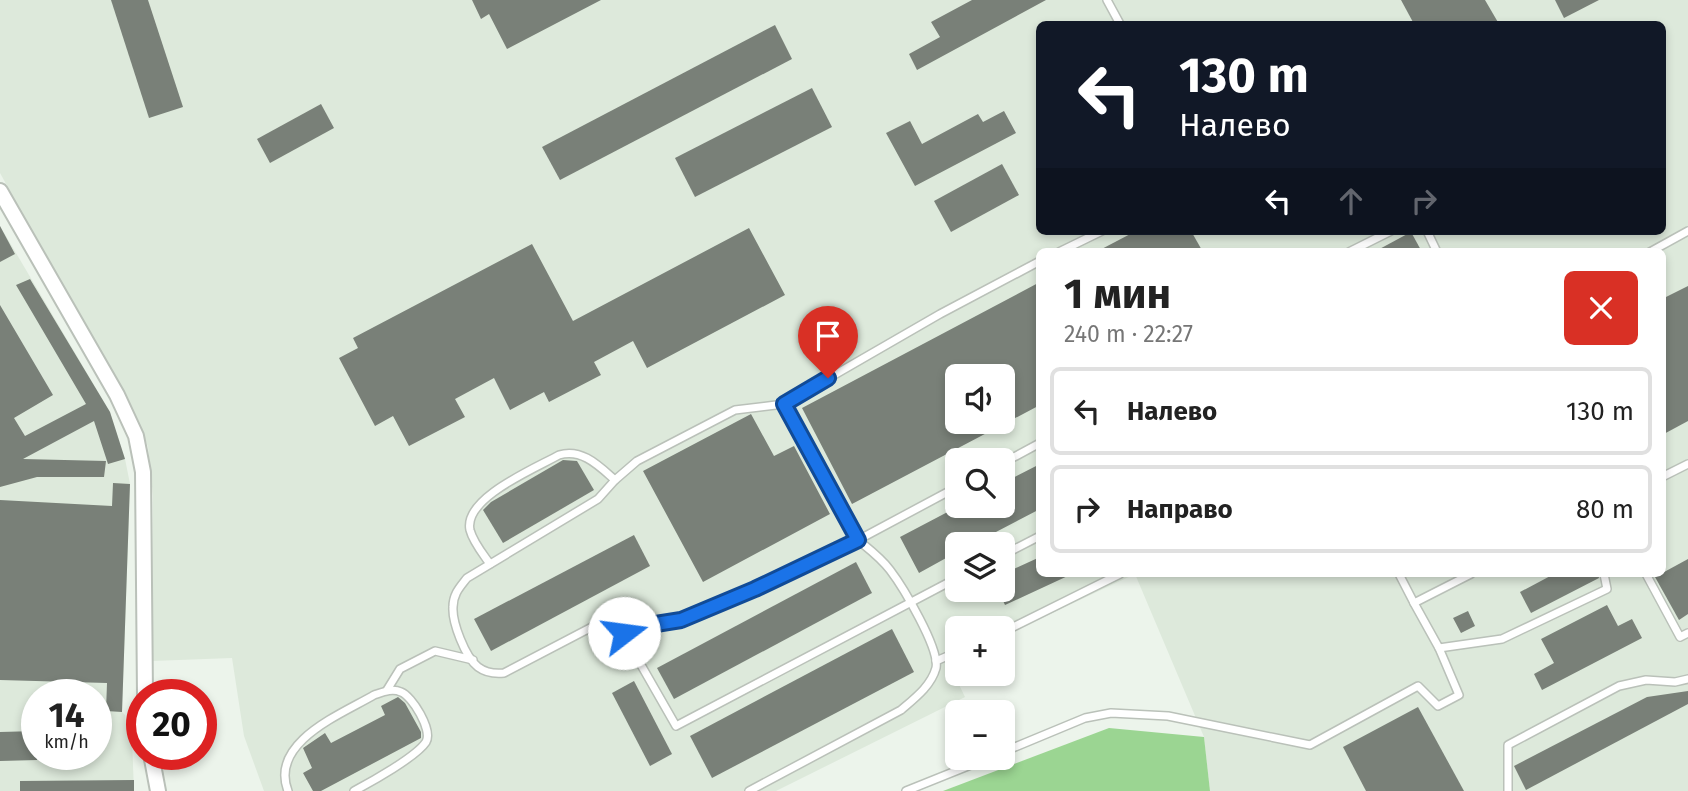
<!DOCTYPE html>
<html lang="ru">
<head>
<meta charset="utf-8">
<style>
	:root { --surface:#fff; --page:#f6f6f6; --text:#222; --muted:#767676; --line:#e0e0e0 }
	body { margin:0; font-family:"Fira Sans",sans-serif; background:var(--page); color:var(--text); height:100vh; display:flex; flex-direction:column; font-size:26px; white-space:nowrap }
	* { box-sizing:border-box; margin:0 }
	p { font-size:23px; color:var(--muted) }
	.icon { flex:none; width:38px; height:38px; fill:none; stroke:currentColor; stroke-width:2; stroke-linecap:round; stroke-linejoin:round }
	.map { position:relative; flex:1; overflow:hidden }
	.sheet { position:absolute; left:1036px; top:248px; width:630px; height:329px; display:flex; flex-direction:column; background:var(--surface); border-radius:10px; box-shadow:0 4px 10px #0003 }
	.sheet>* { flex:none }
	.hud { position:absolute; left:1036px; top:21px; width:630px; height:214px; border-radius:10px; box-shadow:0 4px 10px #0003; background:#111827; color:#fff; overflow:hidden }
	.controls { position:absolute; left:945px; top:364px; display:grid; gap:14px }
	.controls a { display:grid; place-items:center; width:70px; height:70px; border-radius:10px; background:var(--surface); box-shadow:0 4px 10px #0003; font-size:35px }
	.speed { position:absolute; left:21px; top:679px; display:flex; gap:14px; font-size:35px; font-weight:700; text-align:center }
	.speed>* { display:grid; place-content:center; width:91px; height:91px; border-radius:50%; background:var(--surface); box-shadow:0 4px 10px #0003; line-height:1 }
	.speed small { font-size:18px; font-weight:400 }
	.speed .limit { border:10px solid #d22; background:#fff; color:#111 }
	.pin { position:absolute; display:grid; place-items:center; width:60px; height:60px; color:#fff; margin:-72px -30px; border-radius:50% 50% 50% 0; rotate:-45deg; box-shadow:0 0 7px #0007 }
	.pin .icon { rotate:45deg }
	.me { position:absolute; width:77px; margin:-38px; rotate:75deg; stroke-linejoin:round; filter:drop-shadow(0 0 5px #0008) }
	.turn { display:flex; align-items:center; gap:24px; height:147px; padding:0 28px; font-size:32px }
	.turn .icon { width:91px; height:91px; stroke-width:2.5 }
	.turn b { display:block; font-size:49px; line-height:60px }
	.lanes { display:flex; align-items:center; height:66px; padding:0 28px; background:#0003; justify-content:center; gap:35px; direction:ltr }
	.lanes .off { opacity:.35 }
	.round { display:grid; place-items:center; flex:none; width:74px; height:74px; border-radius:10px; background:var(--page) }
	.overview { display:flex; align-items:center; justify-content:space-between; height:119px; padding:0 28px }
	h1 { font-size:42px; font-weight:700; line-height:52px }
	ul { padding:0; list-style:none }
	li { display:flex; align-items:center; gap:21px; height:88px; margin:0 14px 10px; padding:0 14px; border:4px solid var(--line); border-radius:10px }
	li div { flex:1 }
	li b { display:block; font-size:26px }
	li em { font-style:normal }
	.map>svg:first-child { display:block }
	.built { fill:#dde9db; fill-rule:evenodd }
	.forest { fill:#9bd592 }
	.building { fill:#798078; fill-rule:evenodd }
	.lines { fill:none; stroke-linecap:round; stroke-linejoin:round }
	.lane-casing { stroke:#bac1b9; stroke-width:10 }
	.street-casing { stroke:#bac1b9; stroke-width:18 }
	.lane { stroke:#fff; stroke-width:7 }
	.street { stroke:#fff; stroke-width:14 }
	.route-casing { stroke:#114b97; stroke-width:18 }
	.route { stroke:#1a73e8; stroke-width:12 }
</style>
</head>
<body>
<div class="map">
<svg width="1688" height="791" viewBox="0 0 1688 791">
	<rect width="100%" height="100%" fill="#ecf4eb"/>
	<!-- built -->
	<g class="built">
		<path d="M0,0H1688V791H1210L1204,737L1135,574L1003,636V628H957V657L948,662L965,697L776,791H264L244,736L232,658L152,661L153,496L148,447L141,427L0,173ZM1040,24H1662V231H1040ZM1040,252H1662V574H1040ZM957,376H1003V422H957ZM957,460H1003V506H957ZM957,544H1003V590H957Z"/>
		<path d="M0,226L110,412L125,459L130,484L122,712L125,715L127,735L132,740L134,791H0ZM37,695H96V754H37Z"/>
	</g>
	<!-- forest -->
	<path class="forest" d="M1109,728L1204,737L1210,791H943Z"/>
	<!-- building -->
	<g class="building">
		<path d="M111,0H148L183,107L149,118Z"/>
		<path d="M472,0H601L507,49L489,14L481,19Z"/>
		<path d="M972,0H1046L917,70L909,54L940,37L931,22Z"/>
		<path d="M1401,0H1485L1499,24H1414Z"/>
		<path d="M1555,0H1599L1564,18Z"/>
		<path d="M775,25L792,59L560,180L542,147Z"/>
		<path d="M812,88L832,127L695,197L675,158Z"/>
		<path d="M321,104L334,128L270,163L257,139Z"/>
		<path d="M1004,111L1016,133L915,186L886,133L910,121L922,144L978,114L983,122Z"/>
		<path d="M1002,164L1019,195L951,232L934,201Z"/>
		<path d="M0,226L15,254L0,262Z"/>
		<path d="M749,228L785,295L647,368L633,341L594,362L601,375L549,402L544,392L510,410L494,378L455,399L465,417L409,446L393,416L375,426L339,358L358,348L353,338L532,244L573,321Z"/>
		<path d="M1136,231H1191L1203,252H1096Z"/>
		<path d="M1411,232L1422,252H1374Z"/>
		<path d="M30,279L110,412L125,459L108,464L94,421L23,459L106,461L104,477H37L0,487V305L53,395L14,418L25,436L86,404L16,285Z"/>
		<path d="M1040,282V405L852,504L802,408ZM957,376H1003V422H957Z"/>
		<path d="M1688,286V421L1662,435V299Z"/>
		<path d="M751,414L774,456L794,446L830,514L703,582L643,471Z"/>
		<path d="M563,460L577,461L594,490L503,543L483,510L491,502Z"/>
		<path d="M1040,464V509L973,544H957V552L919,573L900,537L959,506H1003V483Z"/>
		<path d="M113,483L130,484L122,712L106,711L107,683L0,680V500L112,506Z"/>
		<path d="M634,535L650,566L491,651L474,619Z"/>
		<path d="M1040,557V574H1072L1005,605L998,590H1003V574Z"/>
		<path d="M1688,559V614L1679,620L1655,577Z"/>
		<path d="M856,562L872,593L674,699L657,668Z"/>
		<path d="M1554,574H1598L1599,578L1531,613L1520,592Z"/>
		<path d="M1607,605L1618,626L1632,619L1642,638L1542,690L1534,674L1554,663L1541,639Z"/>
		<path d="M1468,611L1475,626L1461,633L1453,618Z"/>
		<path d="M892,629L914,672L712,778L690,736Z"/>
		<path d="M634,681L672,754L650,766L612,693Z"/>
		<path d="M1688,691V704L1526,790L1514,766L1647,697Z"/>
		<path d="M398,697L405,703L421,732V738L321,791H313L303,773L312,768L303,748L325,733L331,743L385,715L381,706Z"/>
		<path d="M1418,707L1464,791H1366L1343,747Z"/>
		<path d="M37,731V760L0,761V732Z"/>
		<path d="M134,780V791H20V781Z"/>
	</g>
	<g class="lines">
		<defs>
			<g id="lane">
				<path d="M1107,0L1120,24"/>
				<path d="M1427,231L1437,252"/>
				<path d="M1059,252L1102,231"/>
				<path d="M1349,252L1391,231"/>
				<path d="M1650,252L1688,231"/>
				<path d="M784,404L735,410L637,461L615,480L598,499L467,578C460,587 453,594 453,607C452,622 465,657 478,667C486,673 494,674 504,673L613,616L676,726L957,578"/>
				<path d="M1003,463L1040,443"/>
				<path d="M1662,477L1688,464"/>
				<path d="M957,487L858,540L784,404L940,314L1040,261"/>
				<path d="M1003,555L1040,536"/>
				<path d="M490,564C483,554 473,542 470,530C463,498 536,468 559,455C582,448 599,466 615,480"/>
				<path d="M1399,574L1414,603L1471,574"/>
				<path d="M1646,574L1680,637L1688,633"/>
				<path d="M1414,603L1439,648L1502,639L1607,589L1604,574"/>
				<path d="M1003,632L1120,574"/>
				<path d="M624,633L643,626L681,620L755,589L858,540C869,549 881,558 890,570C903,587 940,649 936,668C931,686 915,698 901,710L749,791"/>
				<path d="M936,661L957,652"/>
				<path d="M387,690L400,669L435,651L473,660"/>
				<path d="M1003,752L1085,718L1111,713L1168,716L1310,745L1418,686L1438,706L1459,695L1439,648"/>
				<path d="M288,791C269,742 342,714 374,695C383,692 392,688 401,692C412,696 433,730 426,742C416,757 371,782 354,791"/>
				<path d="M906,791L988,758"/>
				<path d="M1508,791V745L1619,686L1646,680L1675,682L1688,679"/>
			</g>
			<g id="street">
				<path d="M0,191L117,395L136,436L143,472L145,695"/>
				<path d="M151,754L158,791"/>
			</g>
		</defs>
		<!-- lane casing -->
		<use href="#lane" class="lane-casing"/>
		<!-- street casing -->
		<use href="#street" class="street-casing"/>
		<!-- lane -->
		<use href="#lane" class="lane"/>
		<!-- street -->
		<use href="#street" class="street"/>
	</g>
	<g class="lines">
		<defs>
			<path id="route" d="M624,633L643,626L681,620L755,589L858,540L784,404L828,378"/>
		</defs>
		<!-- route casing -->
		<use href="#route" class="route-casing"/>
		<!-- route -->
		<use href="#route" class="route"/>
	</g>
</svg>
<div class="controls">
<a><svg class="icon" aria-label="sound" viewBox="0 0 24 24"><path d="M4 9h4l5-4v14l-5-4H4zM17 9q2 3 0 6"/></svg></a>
<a><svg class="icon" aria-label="search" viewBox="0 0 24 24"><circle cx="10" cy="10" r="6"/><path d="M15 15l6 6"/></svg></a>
<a><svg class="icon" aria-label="layers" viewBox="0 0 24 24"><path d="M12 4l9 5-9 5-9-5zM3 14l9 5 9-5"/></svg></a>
<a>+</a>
<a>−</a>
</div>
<div class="speed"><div>14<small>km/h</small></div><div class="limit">20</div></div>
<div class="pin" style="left:828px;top:378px;background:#d93025"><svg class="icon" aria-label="arrive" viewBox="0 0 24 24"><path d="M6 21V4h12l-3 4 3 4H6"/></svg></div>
<svg class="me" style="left:624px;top:633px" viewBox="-20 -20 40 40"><circle r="19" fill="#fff"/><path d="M0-13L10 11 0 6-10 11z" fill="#1a73e8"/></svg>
<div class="hud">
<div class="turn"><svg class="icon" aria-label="left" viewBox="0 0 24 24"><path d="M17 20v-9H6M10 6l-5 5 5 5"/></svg><div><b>130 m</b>Налево</div></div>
<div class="lanes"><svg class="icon" aria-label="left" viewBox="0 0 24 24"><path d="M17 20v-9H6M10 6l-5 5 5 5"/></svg><svg class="icon off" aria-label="ahead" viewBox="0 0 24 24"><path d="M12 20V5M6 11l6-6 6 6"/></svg><svg class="icon off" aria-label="right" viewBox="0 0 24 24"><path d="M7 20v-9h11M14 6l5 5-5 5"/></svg></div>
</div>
<section class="sheet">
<div class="overview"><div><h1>1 мин</h1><p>240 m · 22:27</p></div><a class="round" style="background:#d93025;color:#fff"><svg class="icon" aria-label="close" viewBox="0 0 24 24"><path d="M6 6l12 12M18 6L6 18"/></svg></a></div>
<ul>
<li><svg class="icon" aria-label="left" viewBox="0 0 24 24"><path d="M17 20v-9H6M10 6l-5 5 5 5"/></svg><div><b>Налево</b></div><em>130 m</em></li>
<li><svg class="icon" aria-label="right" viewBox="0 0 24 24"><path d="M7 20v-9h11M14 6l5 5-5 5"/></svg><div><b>Направо</b></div><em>80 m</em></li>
</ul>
</section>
</div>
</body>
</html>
